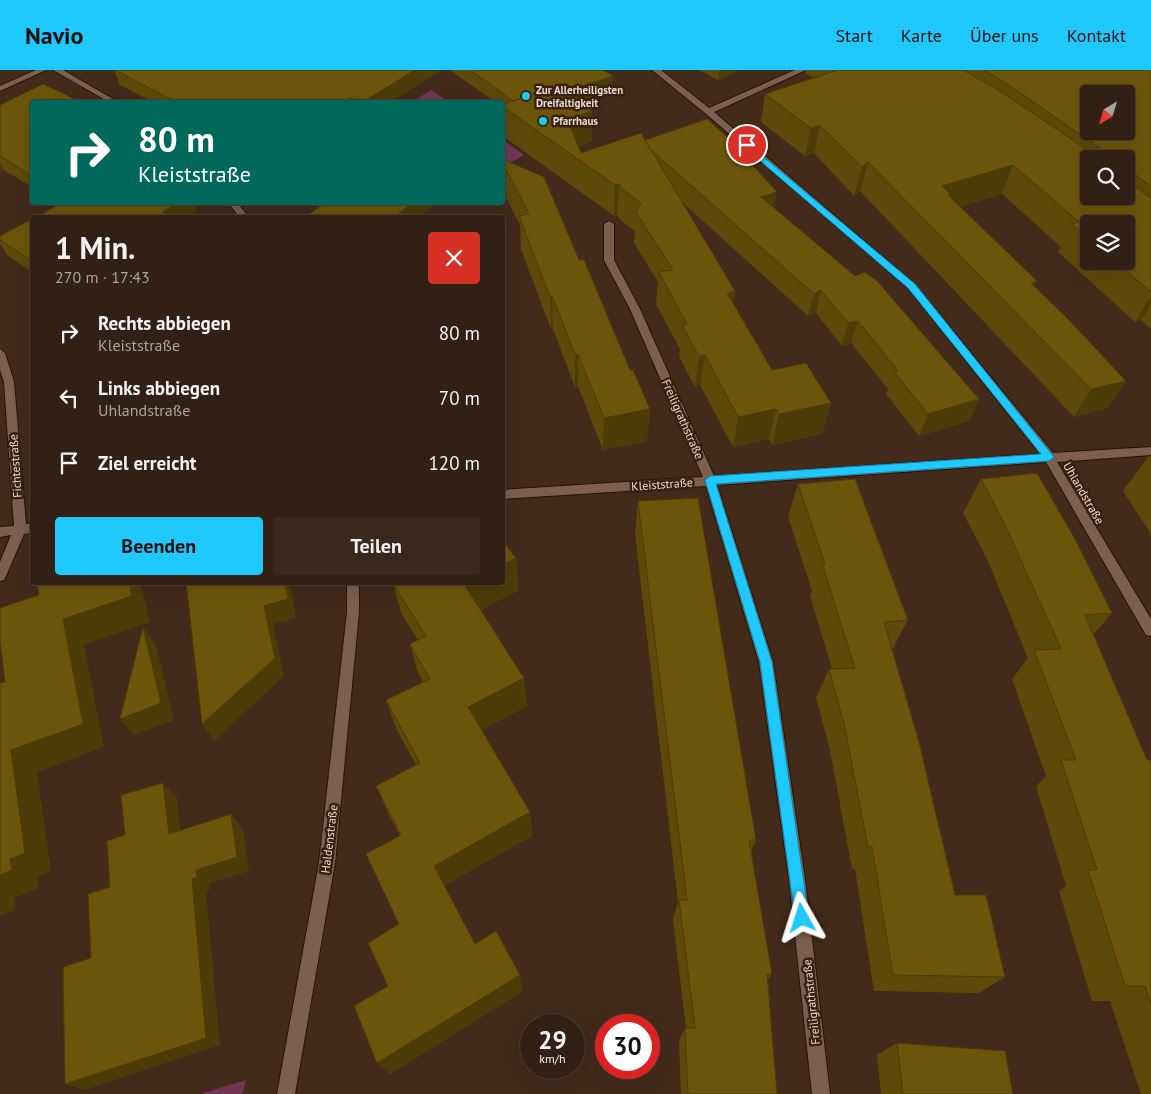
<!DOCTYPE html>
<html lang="de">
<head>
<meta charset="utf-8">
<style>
	:root { --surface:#322014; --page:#3a281d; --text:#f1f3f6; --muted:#a8a3a0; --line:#4d3e34; --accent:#20c9fd }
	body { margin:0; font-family:"PT Sans",sans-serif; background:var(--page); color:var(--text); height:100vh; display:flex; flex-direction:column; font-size:19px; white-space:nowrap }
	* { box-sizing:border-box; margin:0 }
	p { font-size:16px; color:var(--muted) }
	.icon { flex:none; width:28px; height:28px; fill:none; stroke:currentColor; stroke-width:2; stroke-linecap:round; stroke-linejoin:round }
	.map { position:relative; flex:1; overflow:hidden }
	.panel { position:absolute; left:30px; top:145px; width:475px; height:370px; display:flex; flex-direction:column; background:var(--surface); border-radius:5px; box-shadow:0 5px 20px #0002,0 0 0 1px var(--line) }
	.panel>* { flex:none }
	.hud { position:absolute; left:30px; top:30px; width:475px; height:105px; border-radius:5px; box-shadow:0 5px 20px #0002,0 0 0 1px var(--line); background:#00695c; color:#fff; overflow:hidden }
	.needle { width:32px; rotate:218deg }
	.tools { position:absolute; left:1080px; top:15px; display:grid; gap:10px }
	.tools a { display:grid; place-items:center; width:55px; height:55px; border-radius:5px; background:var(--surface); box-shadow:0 5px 20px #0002,0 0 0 1px var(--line); font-size:25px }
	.speed { position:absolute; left:520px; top:944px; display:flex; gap:10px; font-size:25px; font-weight:700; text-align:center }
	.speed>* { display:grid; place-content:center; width:65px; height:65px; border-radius:50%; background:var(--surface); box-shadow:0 5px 20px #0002,0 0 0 1px var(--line); line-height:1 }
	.speed small { font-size:12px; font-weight:400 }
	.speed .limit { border:8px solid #d22; background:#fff; color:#111 }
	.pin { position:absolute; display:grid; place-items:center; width:42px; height:42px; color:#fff; margin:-21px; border:2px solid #fff; border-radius:50%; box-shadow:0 1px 5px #0007 }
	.me { position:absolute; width:55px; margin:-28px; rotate:354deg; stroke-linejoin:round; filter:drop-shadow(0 0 4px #0008) }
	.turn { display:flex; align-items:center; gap:18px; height:105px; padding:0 25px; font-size:22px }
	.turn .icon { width:65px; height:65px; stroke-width:2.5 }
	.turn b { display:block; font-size:35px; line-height:42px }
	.round { display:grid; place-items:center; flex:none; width:52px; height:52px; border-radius:5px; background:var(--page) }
	.head { display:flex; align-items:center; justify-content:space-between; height:85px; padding:0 25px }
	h1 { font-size:30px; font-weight:700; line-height:38px }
	.button { display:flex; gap:10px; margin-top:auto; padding:10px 25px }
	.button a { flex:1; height:58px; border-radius:5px; background:var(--accent); color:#111; font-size:20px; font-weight:700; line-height:58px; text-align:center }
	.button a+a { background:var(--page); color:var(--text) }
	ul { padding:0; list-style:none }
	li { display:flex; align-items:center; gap:15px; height:65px; padding:0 25px }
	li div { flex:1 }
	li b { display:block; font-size:19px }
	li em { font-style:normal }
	header { display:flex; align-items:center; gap:30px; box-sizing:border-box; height:70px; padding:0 25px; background:var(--accent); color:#111 }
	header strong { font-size:24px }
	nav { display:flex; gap:28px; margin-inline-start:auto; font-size:18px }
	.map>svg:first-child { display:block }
	.green { fill:#713557 }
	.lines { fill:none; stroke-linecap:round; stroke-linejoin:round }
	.minor-casing { stroke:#291304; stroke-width:2 }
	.minor { fill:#7c604f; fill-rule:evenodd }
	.wall { fill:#5d4909; fill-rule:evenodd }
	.shaded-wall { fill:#4c3c08 }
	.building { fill:#6c550b; stroke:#4c3c08; fill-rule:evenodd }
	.route { fill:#20c9fd; stroke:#1583a4 }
	.poi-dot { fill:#20c9fd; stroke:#382111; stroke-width:2 }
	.labels { text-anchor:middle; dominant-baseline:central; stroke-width:5; stroke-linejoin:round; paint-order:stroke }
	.far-poi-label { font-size:11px; font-weight:bold; fill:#eadad0; stroke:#382111; text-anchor:start }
	.street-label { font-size:12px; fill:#eadad0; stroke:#382111 }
</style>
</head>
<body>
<header>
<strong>Navio</strong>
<nav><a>Start</a><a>Karte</a><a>Über uns</a><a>Kontakt</a></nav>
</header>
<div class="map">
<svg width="1151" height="1024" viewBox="0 0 1151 1024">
	<rect width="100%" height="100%" fill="#432b1b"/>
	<!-- green -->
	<g class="green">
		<path d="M431,20L449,32H412Z"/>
		<path d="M503,70L524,85L503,97Z"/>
		<path d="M246,1010L242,1024H200Z"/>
	</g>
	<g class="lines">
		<defs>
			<g id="minor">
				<path d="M36,0H46L0,21V16Z"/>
				<path d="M53,0H63L118,32H109Z"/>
				<path d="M652,0H661L709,38L795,0H806L714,42L914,214L1053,383L1151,377V385L1057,392L1151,549V566L1146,565L1046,392L717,415L773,592L805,809L830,1024H812L789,809L759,592L706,416L502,429V420L703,407L630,239L604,190V154L609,151L614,154V190L640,239L714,406L1040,384L908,218L705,43Z"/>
				<path d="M228,132H237L249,148H240Z"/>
				<path d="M0,279L5,283L14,312L26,454L32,453V463L24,464L6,506L4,510L0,511V492L11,465L0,467V457L14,456L4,312L0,300Z"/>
				<path d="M347,512H359V542L335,793L295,1024H277L319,793L347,542Z"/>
			</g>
		</defs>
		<!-- minor casing -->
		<use href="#minor" class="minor-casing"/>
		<!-- minor -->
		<use href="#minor" class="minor"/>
	</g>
	<!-- wall -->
	<g class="wall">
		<path d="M114,0H441L390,32H153L120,15Z"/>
		<path d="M450,0H603L612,21L580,31L592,40V71L579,77L581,83L645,70L774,138L979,329L969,351L919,366L886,324L888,319L851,273L842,276L816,243L808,246L682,132L735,221L733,233L772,300L831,333L822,364L772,375L769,369L733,377L700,315L695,317L679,286L680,279L656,234L658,212L634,173L635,161L620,150L617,145L614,146L504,67L502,32H495Z"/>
		<path d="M699,0H739L718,10Z"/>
		<path d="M805,0H1151V259L1141,250L1135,252L1058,182L1061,177L1002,124L959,137L1035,217L1108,338L1074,347L860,121L854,126L814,83L805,86L761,52L765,24L814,8L805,3ZM1089,89H1126V126ZM1089,154L1126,191H1089Z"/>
		<path d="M32,32V117L4,100L0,102V35Z"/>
		<path d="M502,89L579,190L630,300L650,339L647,371L603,380L578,316L575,317L553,259H551L521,179L520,155L503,121Z"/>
		<path d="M317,132H438L417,148H304L322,135Z"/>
		<path d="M32,149V202L7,185L0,173V166Z"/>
		<path d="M1151,386V464L1123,421L1148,387Z"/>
		<path d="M981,409L1112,543L1093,565L1147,690H1151V1024H1141L1110,931H1092L1059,821L1066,816L1036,716L1046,706L1012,609L1028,588L987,489L963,443Z"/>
		<path d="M798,414L908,550L892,580L955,825L1005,907L979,923L874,921L855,799H852L830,680L816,628L829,599H832L810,526L812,521L788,447Z"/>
		<path d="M638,431L756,770L751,782L772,904L768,909L777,1024H681L679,971L685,958H686L673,850L678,832L635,464Z"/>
		<path d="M516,488L519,520L480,540L524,608L527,636L481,660L530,742L532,766L444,815L475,874L523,921L390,1004L377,993L388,916L399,854L400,766L387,741L376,716L416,695L396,658L386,630L423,612L418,603L410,574L418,570L402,545L393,514Z"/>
		<path d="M897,973L1013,1024H881L877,985Z"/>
	</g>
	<!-- shaded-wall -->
	<g class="shaded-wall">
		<path d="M415,0H441L390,32H363Z"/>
		<path d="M719,0H739L718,10Z"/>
		<path d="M613,6L612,21L523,50L520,36Z"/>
		<path d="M351,28L352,32H343Z"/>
		<path d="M592,40V71L568,82V51Z"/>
		<path d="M820,55L814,83L805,86L811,58Z"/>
		<path d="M0,92L4,100L0,102Z"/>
		<path d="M868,92L860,121L854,126L862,97Z"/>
		<path d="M1013,95L1002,124L945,141L942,116Z"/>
		<path d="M619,114L617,145L614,146L615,115Z"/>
		<path d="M777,122L772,144L761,127Z"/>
		<path d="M178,132H194L197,141L187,148H165L163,142Z"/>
		<path d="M414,132H438L417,148H393Z"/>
		<path d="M1037,211L1023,240L1031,213Z"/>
		<path d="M821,220L816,243L808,246L814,224Z"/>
		<path d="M735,221L730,252L727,223Z"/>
		<path d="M552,226L553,259H551L550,227Z"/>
		<path d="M1151,226V234L1141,250L1135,252Z"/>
		<path d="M858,251L851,273L842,276L848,253Z"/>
		<path d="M575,284H578V316L575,317Z"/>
		<path d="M705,285L700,315L695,317L699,286Z"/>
		<path d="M1126,311L1108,338L1074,347L1091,319Z"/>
		<path d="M979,329L969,351L919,366L928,344Z"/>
		<path d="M831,333L822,364L772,375L779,344Z"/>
		<path d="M650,339L647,371L603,380L604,348Z"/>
		<path d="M776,339L769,369L733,377L738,347Z"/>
		<path d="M516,488L519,520L469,545L464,514L468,512H502V495Z"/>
		<path d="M129,512H140L150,552L84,575L104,677L37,702L51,801L37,807L39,818L14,828L15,840L0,846V805L10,789L11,680L63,549Z"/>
		<path d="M285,512H288L291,518L296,548L273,554L284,606L214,671L202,654L264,536Z"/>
		<path d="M143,557L156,575L174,650L134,665L120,649Z"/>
		<path d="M524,608L527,636L473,664L468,637Z"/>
		<path d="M163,713L177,728L182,778L169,764Z"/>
		<path d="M530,742L532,766L442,817L434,796Z"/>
		<path d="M231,744L243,759L249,801L209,813L210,820L206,821L220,975L85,1020L65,1014L192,809L196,800Z"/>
		<path d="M520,905L523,921L390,1004L377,993Z"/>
	</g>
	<!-- building -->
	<g class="building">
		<path d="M115,0H415L363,32L351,28L343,32H176Z"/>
		<path d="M470,0H603L613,6L566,21L559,15L513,31Z"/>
		<path d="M838,0H963L995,18L1101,89H1089V126H1126V110L1151,128V222L1115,191H1126V154H1089V168L1072,154L1079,152L1013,95L942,116L951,125H948L1037,211L1031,213L1069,250L1126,311L1091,319L868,92L862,97L820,55L811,58L765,24Z"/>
		<path d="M983,0H1151V117L1126,97V89H1104V81L1003,11ZM1089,24H1126V61H1089Z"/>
		<path d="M43,14L81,32H32V106L0,86V35Z"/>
		<path d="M559,15L592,40L568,51L581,83L641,63L735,221L727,223L772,300L806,293L831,333L779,344L776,339L738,347L705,285L699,286L682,255L687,254L659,202L673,200L636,142L641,133L622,119L619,114L615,115L502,36V35Z"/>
		<path d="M707,49L726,66L777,122L761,127L855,206L865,202L878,212L979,329L928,344L894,302L898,301L858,251L848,253L821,220L814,224L651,80L645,70Z"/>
		<path d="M502,89L544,107L579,190H584L630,300H633L650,339L604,348L578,284H575L552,226L550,227L519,146L529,144L502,92Z"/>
		<path d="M63,132H178L163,142L172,148H35Z"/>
		<path d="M326,132H414L393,148H304Z"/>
		<path d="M32,149V191L0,170V166Z"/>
		<path d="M1151,386V392L1148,387Z"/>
		<path d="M1037,403L1075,469L1112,543L1085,545L1147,690H1151V934L1145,916H1125L1088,800H1097L1061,690H1076L1034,580L1061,579L1006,457L981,409Z"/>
		<path d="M855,409L908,550L884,552L919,672L955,825H986L1005,907L893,905L872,777H868L844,654L829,599L855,598L822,494H825L798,414Z"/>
		<path d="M698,428L756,770H749L772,904H767L777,1024H688L685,958H695L679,830H687L638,431Z"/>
		<path d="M502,470L516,488L502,495Z"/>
		<path d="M37,512H129L132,526L63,549L83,654L11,680L25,783L10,789L12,800L0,805V613L5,612L0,571V538L39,525Z"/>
		<path d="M186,512H285L288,529L264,536L275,588L202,654Z"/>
		<path d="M397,512H468L464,514L524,608L468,637L530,742L434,796L475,874L496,861L520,905L377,993L354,936L388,916L368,873L399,854L366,784L401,765L376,716L420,693L386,630L430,609L410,574L426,566L393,514Z"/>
		<path d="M143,557L161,633L120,649Z"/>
		<path d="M163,713L169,764L231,744L237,787L196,800L197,807L192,809L206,968L65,1014L63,897L91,888L88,824L110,817L107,771L125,765L121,725Z"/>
		<path d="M897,973L1005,981L1013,1024H903Z"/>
	</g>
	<!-- route -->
	<path class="route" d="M747,73L915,214L1054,387L1049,391L716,414L772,592L809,848L807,853L802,855L797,853L795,848L760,592L705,410L710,406L1041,384L908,218L744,77L743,75Z"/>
	<!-- markers -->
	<g class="poi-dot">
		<circle cx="526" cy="26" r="5"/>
		<circle cx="543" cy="51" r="5"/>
	</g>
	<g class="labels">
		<!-- far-poi labels -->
		<g class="far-poi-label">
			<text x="536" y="20">Zur Allerheiligsten<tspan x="536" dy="13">Dreifaltigkeit</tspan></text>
			<text x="553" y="51">Pfarrhaus</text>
		</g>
		<!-- street labels -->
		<g class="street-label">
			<text transform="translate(683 349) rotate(66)">Freiligrathstraße</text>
			<text transform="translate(15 396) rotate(-94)">Fichtestraße</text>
			<text transform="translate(662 414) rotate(-4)">Kleiststraße</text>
			<text transform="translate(1084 423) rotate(60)">Uhlandstraße</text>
			<text transform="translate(329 769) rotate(-83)">Haldenstraße</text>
			<text transform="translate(811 932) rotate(-96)">Freiligrathstraße</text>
		</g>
	</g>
</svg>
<div class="tools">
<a><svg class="needle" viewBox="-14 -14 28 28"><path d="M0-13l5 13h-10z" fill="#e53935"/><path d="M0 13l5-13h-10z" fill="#a8a3a0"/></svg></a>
<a><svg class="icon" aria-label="search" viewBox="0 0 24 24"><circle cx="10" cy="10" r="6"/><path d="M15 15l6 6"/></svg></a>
<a><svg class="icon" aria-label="layers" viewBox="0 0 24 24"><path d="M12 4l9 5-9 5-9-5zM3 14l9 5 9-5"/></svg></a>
</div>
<div class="speed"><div>29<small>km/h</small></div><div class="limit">30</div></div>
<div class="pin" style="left:747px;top:75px;background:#d93025"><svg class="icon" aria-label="arrive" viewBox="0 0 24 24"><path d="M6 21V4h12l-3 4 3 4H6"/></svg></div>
<svg class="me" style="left:802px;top:848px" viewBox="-20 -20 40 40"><path d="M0-17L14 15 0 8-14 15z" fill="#20c9fd" stroke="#fff" stroke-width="4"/></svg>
<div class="hud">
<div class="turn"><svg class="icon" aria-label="right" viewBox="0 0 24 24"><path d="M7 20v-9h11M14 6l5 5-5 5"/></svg><div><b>80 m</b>Kleiststraße</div></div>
</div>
<section class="panel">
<div class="head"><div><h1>1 Min.</h1><p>270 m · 17:43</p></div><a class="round" style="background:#d93025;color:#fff"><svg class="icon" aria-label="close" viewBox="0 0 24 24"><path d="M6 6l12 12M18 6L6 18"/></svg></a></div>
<ul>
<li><svg class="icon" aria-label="right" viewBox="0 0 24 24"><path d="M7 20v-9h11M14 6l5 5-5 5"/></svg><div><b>Rechts abbiegen</b><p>Kleiststraße</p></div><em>80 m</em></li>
<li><svg class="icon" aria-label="left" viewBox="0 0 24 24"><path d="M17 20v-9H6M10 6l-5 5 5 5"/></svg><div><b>Links abbiegen</b><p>Uhlandstraße</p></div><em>70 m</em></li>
<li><svg class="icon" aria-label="arrive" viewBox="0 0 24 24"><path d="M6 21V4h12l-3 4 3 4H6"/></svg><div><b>Ziel erreicht</b></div><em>120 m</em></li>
</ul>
<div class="button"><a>Beenden</a><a>Teilen</a></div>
</section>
</div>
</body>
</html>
